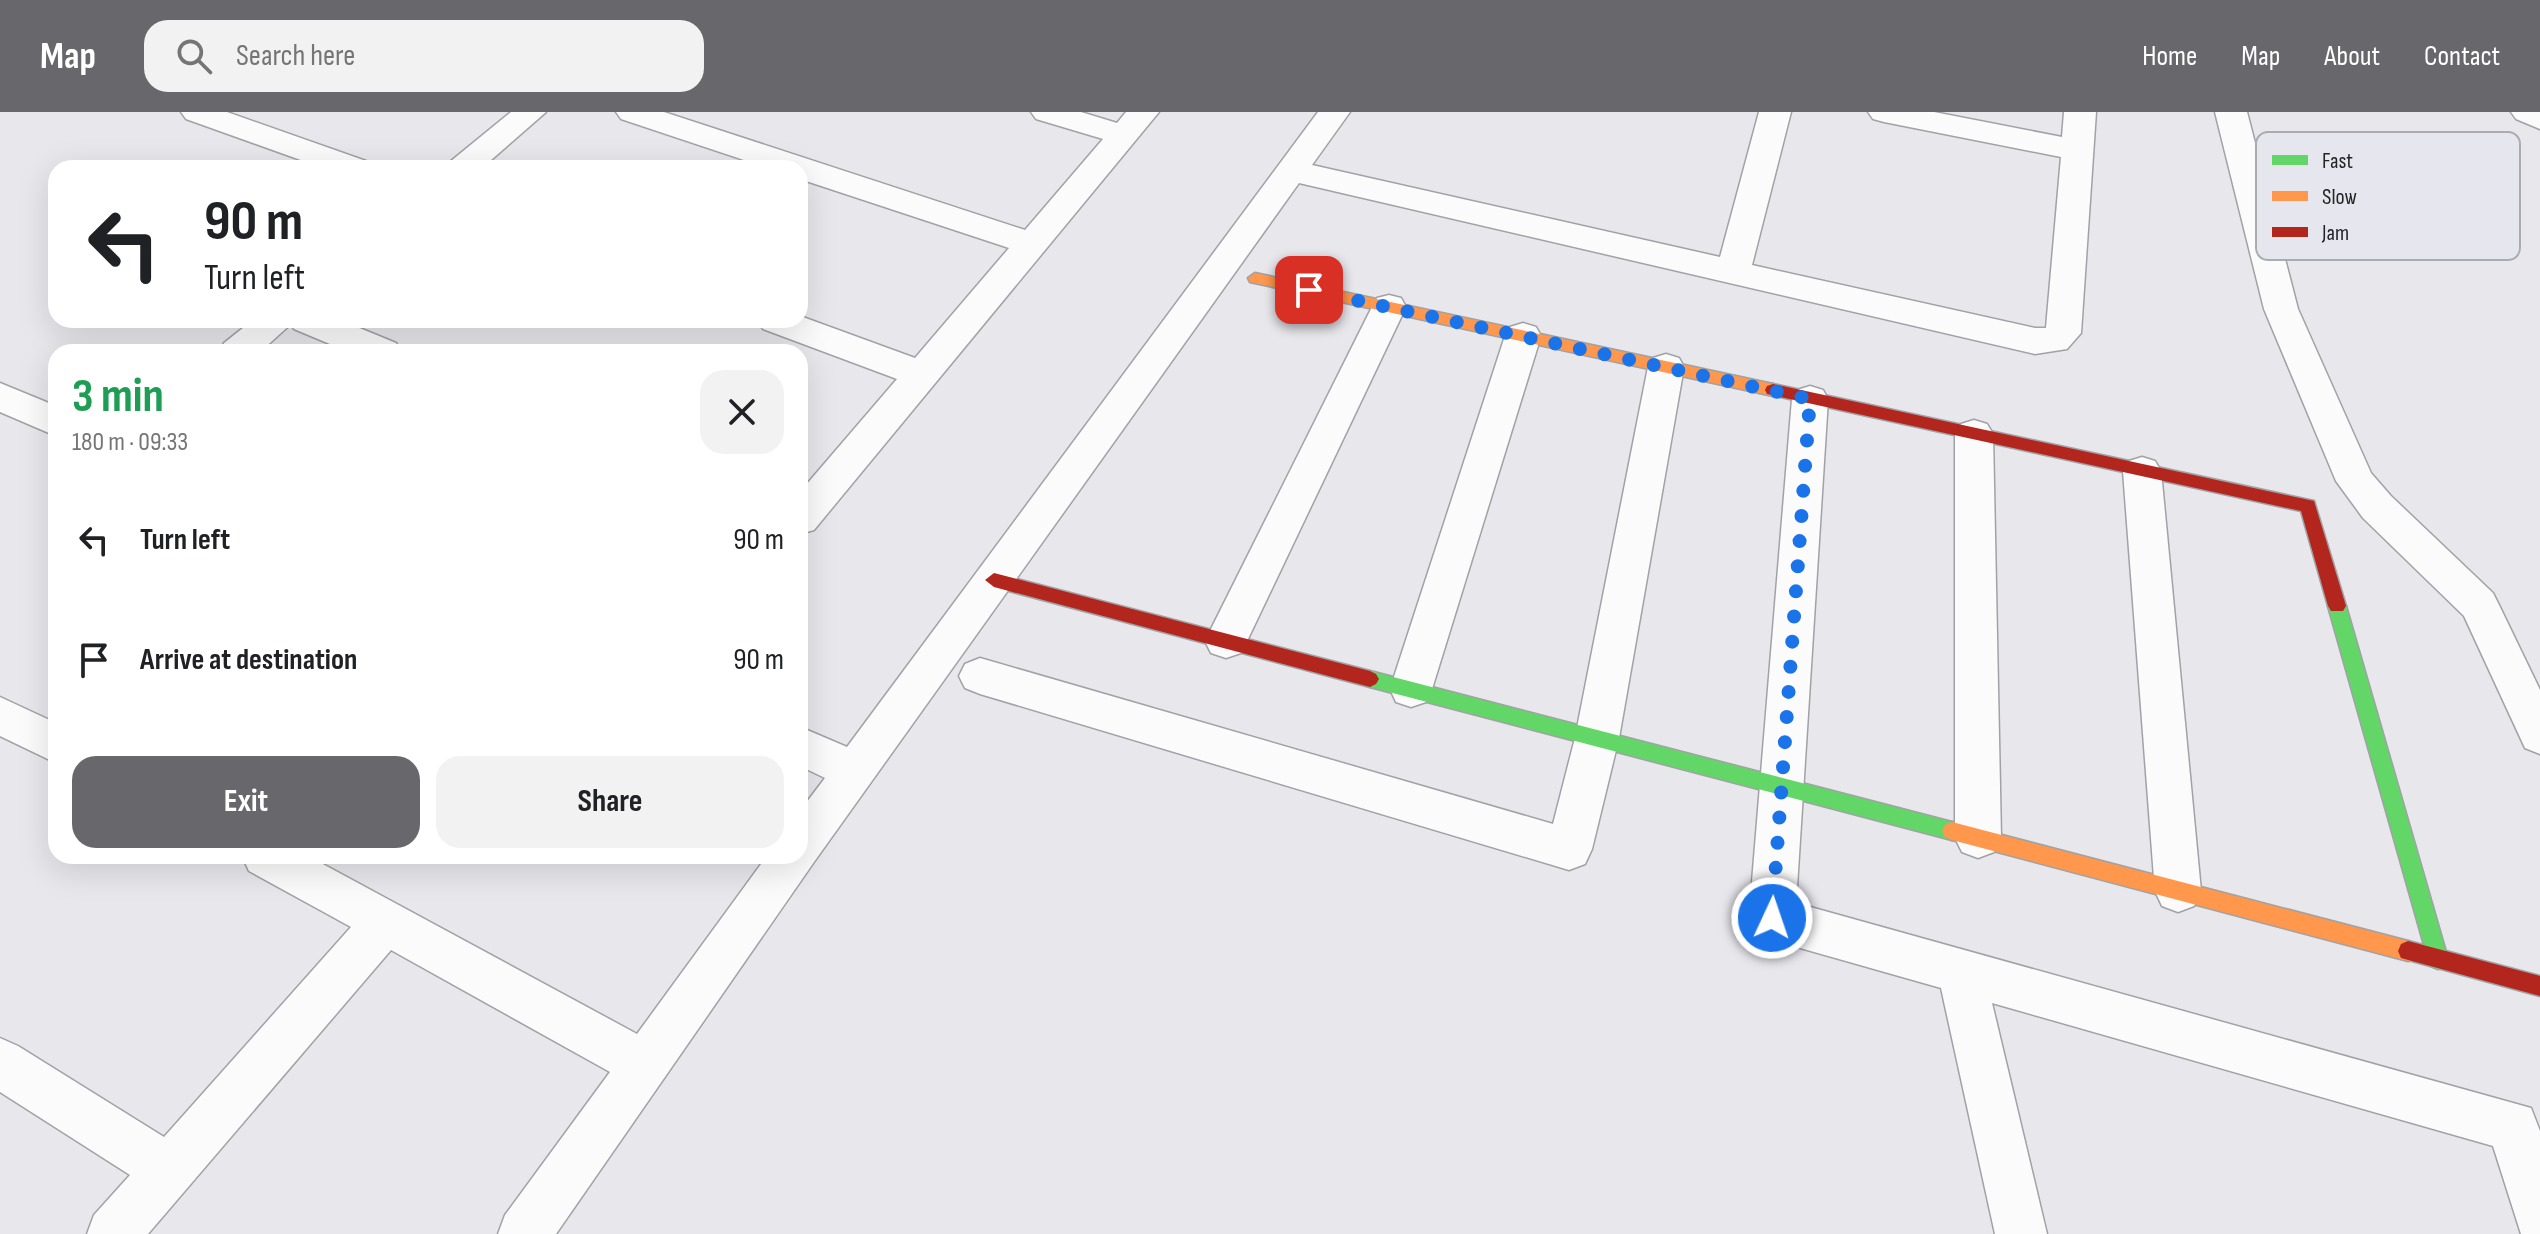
<!DOCTYPE html>
<html lang="en">
<head>
<meta charset="utf-8">
<style>
	:root { --surface:#fff; --page:#f2f2f2; --text:#202124; --muted:#757577; --accent:#68686c }
	body { margin:0; font-family:"Sofia Sans Condensed",sans-serif; background:var(--page); color:var(--text); height:100vh; display:flex; flex-direction:column; font-size:30px; white-space:nowrap }
	* { box-sizing:border-box; margin:0 }
	p { font-size:26px; color:var(--muted) }
	.icon { flex:none; width:44px; height:44px; fill:none; stroke:currentColor; stroke-width:2; stroke-linecap:round; stroke-linejoin:round }
	.map { position:relative; flex:1; overflow:hidden }
	.drawer { position:absolute; left:48px; top:232px; width:760px; height:520px; display:flex; flex-direction:column; background:var(--surface); border-radius:24px; box-shadow:0 8px 32px #0002 }
	.drawer>* { flex:none }
	.hud { position:absolute; left:48px; top:48px; width:760px; height:168px; border-radius:24px; box-shadow:0 8px 32px #0002; background:#fff; color:var(--text); overflow:hidden }
	.pin { position:absolute; display:grid; place-items:center; width:68px; height:68px; color:#fff; margin:-34px; border-radius:16px; box-shadow:0 4px 12px #0006 }
	.me { position:absolute; width:88px; margin:-44px; rotate:3deg; stroke-linejoin:round; filter:drop-shadow(0 0 6px #0008) }
	.turn { display:flex; align-items:center; gap:28px; height:168px; padding:0 24px; font-size:36px }
	.turn .icon { width:104px; height:104px; stroke-width:2.5 }
	.turn b { display:block; font-size:56px; line-height:68px }
	.round { display:grid; place-items:center; flex:none; width:84px; height:84px; border-radius:24px; background:var(--page) }
	.summary { display:flex; align-items:center; justify-content:space-between; height:136px; padding:0 24px }
	h1 { font-size:48px; font-weight:700; line-height:60px; color:#1e9e55 }
	.primary-button { display:flex; gap:16px; margin-top:auto; padding:16px 24px }
	.primary-button a { flex:1; height:92px; border-radius:24px; background:var(--accent); color:#fff; font-size:32px; font-weight:700; line-height:92px; text-align:center }
	.primary-button a+a { background:var(--page); color:var(--text) }
	ul { padding:0; list-style:none }
	li { display:flex; align-items:center; gap:24px; height:120px; padding:0 24px }
	li div { flex:1 }
	li b { display:block; font-size:30px }
	li em { font-style:normal }
	header { display:flex; align-items:center; gap:48px; box-sizing:border-box; height:112px; padding:0 40px; background:var(--accent); color:#fff }
	header strong { font-size:38px }
	nav { display:flex; gap:44px; margin-inline-start:auto; font-size:28px }
	.search { width:560px; height:72px; background:var(--page); display:flex; align-items:center; gap:20px; box-sizing:border-box; padding:0 28px; border-radius:24px; color:var(--muted); font-size:30px }
	.map>svg:first-child { display:block }
	.lines { fill:none; stroke-linecap:round; stroke-linejoin:round }
	.street-casing { stroke:#a1a2a5; stroke-width:3 }
	.fast-casing { stroke:#a1a2a5; stroke-width:3 }
	.slow-casing { stroke:#a1a2a5; stroke-width:3 }
	.jam-casing { stroke:#a1a2a5; stroke-width:3 }
	.street { fill:#fbfbfc; fill-rule:evenodd }
	.fast { fill:#63d668; fill-rule:evenodd }
	.slow { fill:#ff974d; fill-rule:evenodd }
	.jam { fill:#b3261e; fill-rule:evenodd }
	.route { stroke:#1a73e8; stroke-width:14; stroke-dasharray:0 25.2 }
	.key { fill:#e5e6ee; stroke:#abacb2; stroke-width:2 }
	.key-label { font-size:22px; fill:#242427 }
</style>
</head>
<body>
<header>
<strong>Map</strong>
<div class="search"><svg class="icon" aria-label="search" viewBox="0 0 24 24"><circle cx="10" cy="10" r="6"/><path d="M15 15l6 6"/></svg>Search here</div>
<nav><a>Home</a><a>Map</a><a>About</a><a>Contact</a></nav>
</header>
<div class="map">
<svg width="2540" height="1122" viewBox="0 0 2540 1122">
	<rect width="100%" height="100%" fill="#e7e7ec"/>
	<g class="lines">
		<defs>
			<g id="street">
				<path d="M181,0H227L366,49L371,56H323L186,7Z"/>
				<path d="M511,0H546L482,56H446L451,49Z"/>
				<path d="M616,0H664L1025,118L1103,27L1036,7L1031,0H1081L1117,11L1126,0H1159L814,418L800,422V380L897,267L763,217L757,208H800V204L915,246L1009,136L800,67V56H768L621,7Z"/>
				<path d="M1318,0H1350L1312,53L1720,145L1759,0H1791L1752,153L2035,216H2046L2061,45L1884,10L1873,7L1868,0H1934L2062,25L2064,0H2096L2081,221L2067,237L2035,242L1299,71L814,750L556,1122H498L505,1103L610,960L391,838L148,1122H87L94,1103L130,1063L0,980V926L18,934L164,1025L351,815L249,759L242,744H308L637,922L767,744H800V699L825,666L800,654V615L847,635Z"/>
				<path d="M2215,0H2247L2298,197L2371,361L2391,384L2493,481L2499,493L2540,578V642L2525,636L2464,504L2363,406L2336,369L2264,197Z"/>
				<path d="M2511,0H2540V17L2516,7Z"/>
				<path d="M1389,183L1401,186L1406,195L1247,529L1241,541L1226,546L1211,541L1205,529L1372,195L1377,186Z"/>
				<path d="M253,208H340L396,231L401,240H349L294,217L291,212L260,240H219L224,231Z"/>
				<path d="M1523,211L1536,215L1541,224L1432,577L1426,590L1411,595L1396,590L1390,577L1505,224L1510,215Z"/>
				<path d="M1666,242L1679,246L1684,255L1619,626L1592,737L1585,752L1569,758L980,582L965,576L959,564L965,552L980,546L1553,712L1575,626L1648,255L1653,246Z"/>
				<path d="M0,271L56,294V324L0,300Z"/>
				<path d="M1810,274L1823,278L1828,287L1796,791L2531,996L2540,1019V1122H2521L2493,1034L1992,891L2047,1122H1995L1941,876L1772,828L1755,821L1749,806L1792,287L1797,278Z"/>
				<path d="M1974,308L1987,312L1993,322L2001,726L1994,740L1978,746L1962,740L1955,726V322L1961,312Z"/>
				<path d="M2142,345L2155,349L2161,359L2201,779L2194,794L2178,800L2162,794L2155,779L2123,359L2129,349Z"/>
				<path d="M0,585L56,611V651L0,624Z"/>
			</g>
			<g id="fast">
				<path d="M2337,487L2343,489L2346,494L2448,847L2445,854L2438,857L2431,854L2428,847L2328,494L2331,489Z"/>
				<path d="M1370,559L1952,710L1959,713L1962,719L1959,725L1952,728L1370,575L1364,572L1361,567L1364,562Z"/>
			</g>
			<g id="slow">
				<path d="M1255,161L1773,272L1781,278L1773,284L1250,170L1248,166Z"/>
				<path d="M1952,710L2408,829L2415,832L2418,839L2415,846L2408,849L1952,728L1945,725L1942,719L1945,713Z"/>
			</g>
			<g id="jam">
				<path d="M1773,272L2314,389L2346,494L2343,499H2331L2328,494L2301,399L1767,282L1765,278L1767,274Z"/>
				<path d="M994,461L1370,559L1376,562L1379,567L1376,572L1370,575L994,475L985,468Z"/>
				<path d="M2408,829L2540,864V884L2401,846L2398,839L2401,832Z"/>
			</g>
		</defs>
		<!-- street casing -->
		<use href="#street" class="street-casing"/>
		<!-- fast casing -->
		<use href="#fast" class="fast-casing"/>
		<!-- slow casing -->
		<use href="#slow" class="slow-casing"/>
		<!-- jam casing -->
		<use href="#jam" class="jam-casing"/>
		<!-- street -->
		<use href="#street" class="street"/>
		<!-- fast -->
		<use href="#fast" class="fast"/>
		<!-- slow -->
		<use href="#slow" class="slow"/>
		<!-- jam -->
		<use href="#jam" class="jam"/>
	</g>
	<g class="lines">
		<!-- route -->
		<path class="route" d="M1309,178L1810,287L1772,806"/>
	</g>
	<!-- legend -->
	<rect x="2256" y="20" width="264" height="128" rx="12" class="key"/>
	<rect x="2272" y="43" width="36" height="10" fill="#63d668"/>
	<rect x="2272" y="79" width="36" height="10" fill="#ff974d"/>
	<rect x="2272" y="115" width="36" height="10" fill="#b3261e"/>
	<g class="key-label">
		<text x="2322" y="56">Fast</text>
		<text x="2322" y="92">Slow</text>
		<text x="2322" y="128">Jam</text>
	</g>
</svg>
<div class="pin" style="left:1309px;top:178px;background:#d93025"><svg class="icon" aria-label="arrive" viewBox="0 0 24 24"><path d="M6 21V4h12l-3 4 3 4H6"/></svg></div>
<svg class="me" style="left:1772px;top:806px" viewBox="-20 -20 40 40"><circle r="17" fill="#1a73e8" stroke="#fff" stroke-width="3"/><path d="M0-11L8 9 0 5-8 9z" fill="#fff"/></svg>
<div class="hud">
<div class="turn"><svg class="icon" aria-label="left" viewBox="0 0 24 24"><path d="M17 20v-9H6M10 6l-5 5 5 5"/></svg><div><b>90 m</b>Turn left</div></div>
</div>
<section class="drawer">
<div class="summary"><div><h1>3 min</h1><p>180 m · 09:33</p></div><a class="round"><svg class="icon" aria-label="close" viewBox="0 0 24 24"><path d="M6 6l12 12M18 6L6 18"/></svg></a></div>
<ul>
<li><svg class="icon" aria-label="left" viewBox="0 0 24 24"><path d="M17 20v-9H6M10 6l-5 5 5 5"/></svg><div><b>Turn left</b></div><em>90 m</em></li>
<li><svg class="icon" aria-label="arrive" viewBox="0 0 24 24"><path d="M6 21V4h12l-3 4 3 4H6"/></svg><div><b>Arrive at destination</b></div><em>90 m</em></li>
</ul>
<div class="primary-button"><a>Exit</a><a>Share</a></div>
</section>
</div>
</body>
</html>
